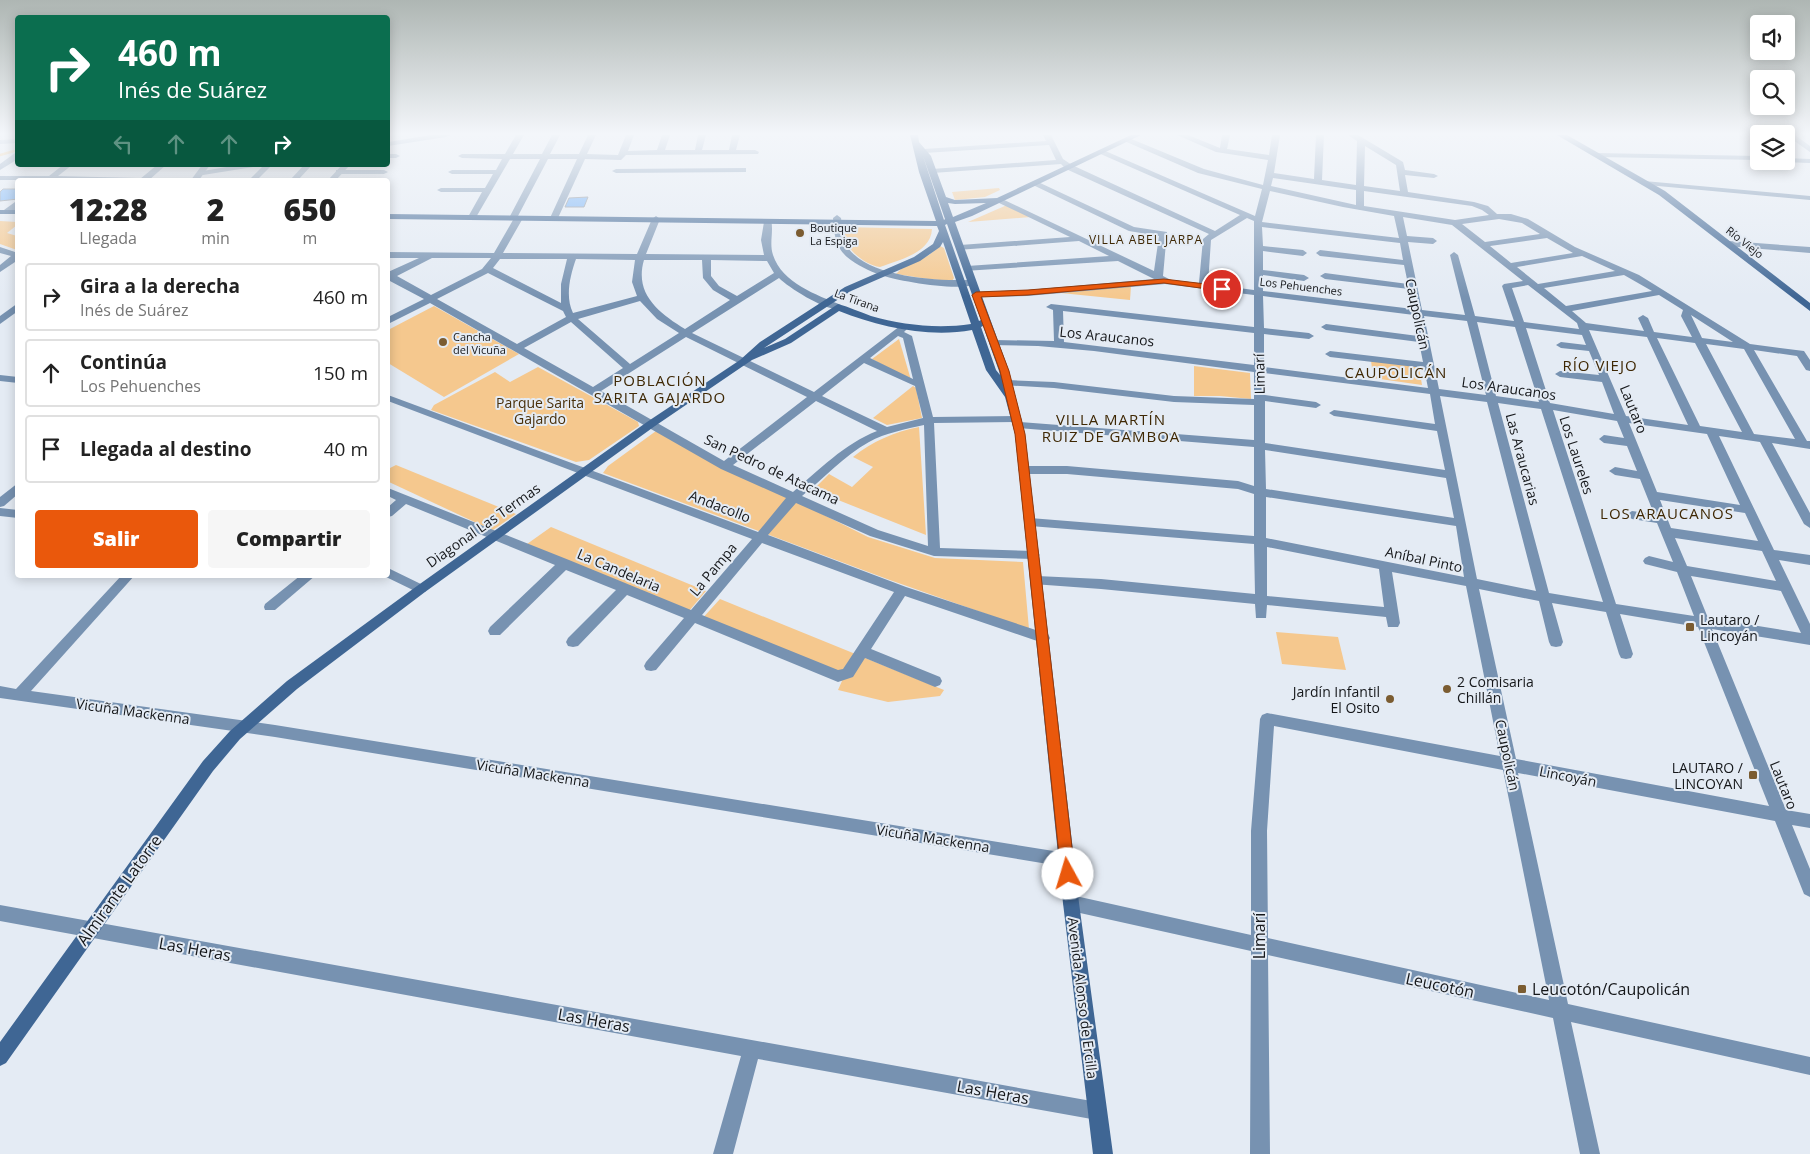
<!DOCTYPE html>
<html lang="es">
<head>
<meta charset="utf-8">
<style>
	:root { --surface:#fff; --page:#f6f6f6; --text:#222; --muted:#767676; --line:#e0e0e0; --accent:#ea580c }
	body { margin:0; font-family:"Open Sans",sans-serif; background:var(--page); color:var(--text); height:100vh; display:flex; flex-direction:column; font-size:19px; white-space:nowrap }
	* { box-sizing:border-box; margin:0 }
	p { font-size:16px; color:var(--muted) }
	.icon { flex:none; width:28px; height:28px; fill:none; stroke:currentColor; stroke-width:2; stroke-linecap:round; stroke-linejoin:round }
	.map { position:relative; flex:1; overflow:hidden }
	.side { position:absolute; left:15px; top:178px; width:375px; height:400px; display:flex; flex-direction:column; background:var(--surface); border-radius:5px; box-shadow:0 2px 12px #0003 }
	.side>* { flex:none }
	.hud { position:absolute; left:15px; top:15px; width:375px; height:152px; border-radius:5px; box-shadow:0 2px 12px #0003; background:#0b6e4f; color:#fff; overflow:hidden }
	.controls { position:absolute; left:1750px; top:15px; display:grid; gap:10px }
	.controls a { display:grid; place-items:center; width:45px; height:45px; border-radius:5px; background:var(--surface); box-shadow:0 2px 12px #0003; font-size:25px }
	.pin { position:absolute; display:grid; place-items:center; width:42px; height:42px; color:#fff; margin:-21px; border:2px solid #fff; border-radius:50%; box-shadow:0 1px 5px #0007 }
	.me { position:absolute; width:55px; margin:-28px; rotate:354deg; stroke-linejoin:round; filter:drop-shadow(0 0 4px #0008) }
	.turn { display:flex; align-items:center; gap:18px; height:105px; padding:0 20px; font-size:22px }
	.turn .icon { width:65px; height:65px; stroke-width:2.5 }
	.turn b { display:block; font-size:35px; line-height:42px }
	.lanes { display:flex; align-items:center; height:48px; padding:0 20px; background:#0003; justify-content:center; gap:25px; direction:ltr }
	.lanes .off { opacity:.35 }
	.eta { display:flex; justify-content:space-evenly; align-items:center; height:85px; text-align:center }
	.eta b { font-size:30px; font-weight:800; line-height:35px }
	.button { display:flex; gap:10px; margin-top:auto; padding:10px 20px }
	.button a { flex:1; height:58px; border-radius:5px; background:var(--accent); color:#fff; font-size:20px; font-weight:800; line-height:58px; text-align:center }
	.button a+a { background:var(--page); color:var(--text) }
	ul { padding:0; list-style:none }
	li { display:flex; align-items:center; gap:15px; height:68px; margin:0 10px 8px; padding:0 10px; border:2px solid var(--line); border-radius:5px }
	li div { flex:1 }
	li b { display:block; font-size:19px }
	li em { font-style:normal }
	.map>svg:first-child { display:block }
	.green { fill:#f5c88e }
	.lines { fill:none; stroke-linecap:round; stroke-linejoin:round }
	.stream { stroke:#f7ba63; stroke-width:2.5 }
	.building { fill:#6eaef7; stroke:#888f97 }
	.minor { fill:#7792b1; fill-rule:evenodd }
	.tertiary { fill:#7792b1; fill-rule:evenodd }
	.secondary { fill:#3f6694; fill-rule:evenodd }
	.route { fill:#ea580c; stroke:#983908 }
	.poi-dot { fill:#7b5c31; stroke:#e4ebf4; stroke-width:2 }
	.labels { text-anchor:middle; dominant-baseline:central; stroke-width:4; stroke-linejoin:round; paint-order:stroke }
	.far-poi-label { font-size:11px; fill:#15171a; stroke:#e4ebf4; text-anchor:start }
	.far-street-label { font-size:11px; fill:#15171a; stroke:#e4ebf4 }
	.far-neighbourhood-label { font-size:12px; letter-spacing:1px; fill:#3f2804; stroke:#e4ebf4 }
	.street-label { font-size:14px; fill:#15171a; stroke:#e4ebf4 }
	.park-label { font-size:14px; fill:#49300a; stroke:#e4ebf4 }
	.poi-label { font-size:14px; fill:#15171a; stroke:#e4ebf4; text-anchor:start }
	.neighbourhood-label { font-size:15px; letter-spacing:1px; fill:#3f2804; stroke:#e4ebf4 }
	.near-street-label { font-size:16px; fill:#15171a; stroke:#e4ebf4 }
	.near-poi-label { font-size:16px; fill:#15171a; stroke:#e4ebf4; text-anchor:start }
</style>
</head>
<body>
<div class="map">
<svg width="1810" height="1154" viewBox="0 0 1810 1154">
	<rect width="100%" height="100%" fill="#e4ebf4"/>
	<!-- green -->
	<g class="green">
		<path d="M999,188L1000,190L985,197L955,200L952,192Z"/>
		<path d="M1007,205L1031,217L968,222Z"/>
		<path d="M0,221L17,222V225L7,233L17,236V250L0,244Z"/>
		<path d="M841,227L932,229C931,253 899,260 880,267C863,265 841,245 841,227Z"/>
		<path d="M940,246L944,248L954,278L952,281L928,279L896,274L901,269L929,255Z"/>
		<path d="M1131,286L1130,300L1061,293Z"/>
		<path d="M434,306L519,354L444,397L388,363V330Z"/>
		<path d="M899,339L911,380L872,359Z"/>
		<path d="M1371,360L1419,367L1422,385L1373,378Z"/>
		<path d="M1194,366L1250,373L1251,399L1220,396H1194Z"/>
		<path d="M538,367L638,422L639,426L589,460L576,462L431,410L434,405L495,372L510,382Z"/>
		<path d="M913,386L916,388L922,418L887,425L873,418Z"/>
		<path d="M919,427L926,535L813,490L829,474L852,487L873,467L853,457C873,441 894,432 919,427Z"/>
		<path d="M656,431L868,537L935,558L1023,562L1029,629L887,579L603,473L608,466Z"/>
		<path d="M396,465L516,514L493,530L481,525L389,482L388,469Z"/>
		<path d="M551,527L706,591L689,611L527,544Z"/>
		<path d="M720,599L944,690L940,696L888,702L838,690L842,681L700,621Z"/>
		<path d="M1276,632L1338,637L1346,670L1282,664Z"/>
	</g>
	<g class="lines">
		<!-- stream -->
		<path class="stream" d="M0,155L14,151"/>
	</g>
	<!-- building -->
	<g class="building">
		<path d="M3,189H18V199L0,201V192Z"/>
		<path d="M588,197L584,207H565L569,198Z"/>
	</g>
	<g class="lines">
		<!-- minor -->
		<g class="minor">
			<path d="M431,135H450L446,137L388,146V142Z"/>
			<path d="M516,135H524L513,154H542L552,135H560L550,154H579L588,135H596L587,154L618,155L626,135H634L628,151L657,150L662,135H670L665,150H695L698,135H706L702,150H729L732,135H740L736,150H755L759,152L758,154L626,155L621,160L585,159L558,218L554,221L550,218L577,159H548L518,216L523,218L503,253L637,254L652,219L656,216L660,219L646,254L764,255L761,240L764,222L771,220C774,231 769,243 773,255C782,283 817,295 841,305V309C827,312 789,288 779,278L692,333L814,392L900,326H906L908,328L904,332L912,336L933,417L1017,416L1022,419L1020,422L1254,440V405L1174,402L1054,388L1003,385L1002,383L1007,380L1054,382L1174,396L1254,399V372L1094,351L1038,346L991,345L989,343L994,340L1054,341L1053,310L1046,307L1051,304L1254,327V295L1165,284L1027,296L973,297L971,295L976,292L1027,290L1154,279L1118,261L964,271V267L967,266L1109,256L1079,241L957,250V246L960,245L1070,237L997,202L996,200L1000,198L1154,271L1159,236L1129,231L1033,185V181H1036L1134,227L1167,232L1163,276L1171,280L1199,283L1203,239L1209,234L1066,169L1061,164L932,173L928,171L932,169L1056,160L1049,145L924,153L920,151L924,149L1046,141L1043,135H1051L1063,159L1072,165L1215,231L1240,215L1096,152L1103,150L1255,216L1262,189L1198,173L1122,140L1129,138L1204,169L1263,185L1268,160L1216,152L1177,135H1188L1220,148L1222,135H1230L1227,149L1269,155L1272,135H1280L1274,173L1314,179L1316,135H1324L1322,180L1356,185L1357,141L1348,135H1358L1403,162L1405,170L1434,174L1438,176L1434,178L1405,175L1408,192L1474,202L1488,206L1497,214H1511L1528,219L1575,247L1639,275L1750,344L1804,351L1810,360V371L1806,370L1797,356L1754,350L1807,441H1810V449L1772,443L1810,513V528L1804,524L1760,442L1719,436L1774,550L1810,555V565L1779,560L1810,624V645L1712,629L1786,810L1810,814V828L1792,825L1810,869V897L1804,894L1775,821L1518,773L1568,1004L1810,1057V1075L1571,1022L1600,1154H1580L1553,1018L1268,955L1270,1154H1250L1251,951L1071,911L1065,909L1063,903L1065,897L1071,895L1251,935V831L1260,719L1262,715L1267,713L1500,756L1466,586L1392,572L1400,623L1398,627H1388L1386,617L1267,605L1266,618H1256L1255,604L1101,589L1033,584L1031,581L1033,578L1037,576L1101,579L1255,594L1254,544L1030,526L1024,522L1030,518L1254,536V494L1238,489L1067,474H1024L1018,470L1024,466H1067L1238,481L1254,486V447L1018,428L1013,425L1015,422L934,423L940,548L1034,551L1040,555L1034,559L934,556L870,536L796,503L768,535L906,587L1048,634L1050,638L1048,642L1043,643L905,596L871,649L940,677L942,681L940,685L935,687L865,658L853,677L838,682L695,623L656,670L651,671L646,670L644,666L646,662L684,618L627,595L578,646L573,647L568,646L566,642L568,638L616,590L566,570L500,635H490L488,631L490,627L555,565L406,504L392,516L388,517V507L396,500L388,496V488L569,560L691,610L752,539L388,401V395L758,532L786,498L721,469L430,303L388,324V317L424,299L388,280V272L419,258H388V252L494,253L513,220L509,218L540,159H510L475,219L468,217L482,192H441L437,190L441,188H485L493,174H452L448,172L452,170H496L502,159L462,158L458,156L462,154H505ZM1365,146L1396,165L1400,191L1364,186ZM1273,178L1356,190V205L1271,186ZM1270,191L1343,207L1394,216L1399,238L1262,222ZM1364,191L1472,206L1482,210L1489,215L1455,220L1364,206ZM1403,217L1452,225L1523,281L1504,284L1502,286L1514,321L1475,316L1458,255L1454,252L1450,255L1465,315L1422,310L1408,242L1433,244L1437,241L1433,238L1407,236ZM1247,218L1254,221V290L1208,284L1211,240ZM1499,219L1522,223L1540,234L1485,242L1462,224ZM1262,227L1400,243L1403,260L1320,250L1316,253L1320,256L1404,265L1408,284L1325,273L1320,276L1325,279L1409,289L1413,309L1263,291V275L1304,281L1309,278L1304,275L1263,270V251L1303,256L1307,253L1303,250L1263,246ZM1547,238L1573,253L1511,263L1490,246ZM1582,256L1615,271L1538,284L1517,267ZM432,258H491L482,269L431,295L397,276ZM500,259H567L561,284V303L493,268ZM576,259L635,260L632,282L637,296L573,313C565,297 570,276 576,259ZM644,260H702L703,278L713,290L730,300L685,329C659,313 634,294 644,260ZM711,260L767,261L774,273L737,296L719,286L711,276ZM488,273L563,311L566,317L517,344L437,299ZM1624,275L1652,291L1566,306L1544,288ZM1528,285L1577,323L1579,329L1524,322L1512,288ZM1659,295L1683,310L1681,316L1692,337L1654,332L1648,318L1643,315L1638,318L1644,331L1586,323L1572,311ZM1263,296L1414,315L1418,336L1326,324L1321,327L1326,330L1419,342L1423,362L1330,351L1325,354L1330,357L1424,368L1428,388L1264,367V334L1309,339L1314,336L1309,333L1264,328ZM640,301L657,319L679,333L630,364L578,319ZM1063,311L1254,333V365L1064,342ZM1691,315L1733,342L1702,338ZM1424,316L1467,321L1486,395L1439,389ZM571,322L623,368L593,387L524,348ZM1477,322L1515,327L1539,402L1496,396ZM1526,328L1582,335L1586,345L1561,342L1556,345L1561,348L1589,351L1599,375L1560,371L1555,374L1560,377L1602,382L1614,414L1550,403ZM1589,330L1647,337L1688,425L1626,416ZM898,336L903,338L913,379L870,358ZM686,337L807,397L724,461L601,391ZM1657,338L1695,343L1742,432L1700,426ZM1706,344L1744,349L1795,439L1754,434ZM864,363L915,386L923,418L887,427L822,396ZM1264,373L1430,394L1435,424L1334,410L1329,413L1334,416L1437,431L1445,470L1265,443V401L1316,408L1321,405L1316,402L1265,395ZM1440,396L1487,402L1536,591L1477,579ZM816,401L877,431C844,444 819,470 793,492L733,465ZM1498,403L1541,409L1603,602L1549,593ZM1553,410L1617,421L1624,438L1604,435L1599,439L1604,443L1627,446L1637,471L1615,467L1609,471L1615,475L1640,479L1654,514L1632,511L1626,515L1632,519L1657,523L1673,562L1649,556L1645,558L1643,561L1645,564L1677,572L1694,616L1616,604ZM1629,423L1707,434L1740,505L1657,492ZM924,425L928,546L878,530L802,496C824,478 844,456 869,442C885,433 906,429 924,425ZM1265,450L1446,478L1454,518L1266,489ZM1266,497L1456,526L1464,577L1266,538ZM1660,500L1745,513L1758,541L1671,528ZM1675,538L1762,551L1776,581L1687,566ZM762,543L894,592L843,669L838,670L702,615ZM1267,547L1379,569L1384,607L1267,596ZM1691,576L1781,591L1801,633L1708,618ZM1479,589L1539,601L1549,642L1551,646L1556,647L1561,646L1563,642L1552,603L1606,612L1619,654L1621,658L1626,659L1631,658L1633,654L1620,614L1698,627L1769,806L1516,759ZM1274,726L1503,770L1549,1000L1268,938L1267,831Z"/>
			<path d="M1748,135H1759V137Z"/>
			<path d="M1786,135H1795L1810,146V152Z"/>
			<path d="M18,139V143L0,144V140Z"/>
			<path d="M15,153H18V159L0,170V164Z"/>
			<path d="M1596,153L1759,156V160L1599,157L1595,155Z"/>
			<path d="M388,154H396L400,156L396,158H388Z"/>
			<path d="M1786,158L1810,159V163L1783,162L1786,161Z"/>
			<path d="M63,165H72L58,176L137,178L140,179L157,165H166L149,180H0V176H49Z"/>
			<path d="M238,165H257L253,167L203,175L199,173L203,171Z"/>
			<path d="M264,165H272L257,180H249Z"/>
			<path d="M304,165H312L298,180H290Z"/>
			<path d="M743,168H746V172L616,173L612,171L616,169Z"/>
			<path d="M336,170H384L388,172L384,174H336Z"/>
			<path d="M15,202H18V208L10,214H4V210Z"/>
			<path d="M837,215L841,218C842,224 841,232 843,237C854,278 938,281 972,280L977,283C965,293 897,281 881,275C869,271 857,265 847,257C835,247 834,233 833,218Z"/>
			<path d="M1729,241L1810,247V253L1726,246L1725,244Z"/>
			<path d="M0,247L18,253V260L0,272V265L11,256L0,253Z"/>
			<path d="M18,303V311L0,324V316Z"/>
			<path d="M0,375L18,377V383L0,381Z"/>
			<path d="M18,483V494L4,506L0,507V497Z"/>
			<path d="M0,508L18,510V518L0,516Z"/>
			<path d="M388,568L425,586L427,589L425,592H417L384,576L388,575Z"/>
			<path d="M122,575H135L31,691L275,725L1066,853L1072,855L1074,860L1072,865L1066,867L275,737L0,698V686L16,689Z"/>
			<path d="M301,575H316L275,610H265L264,607L265,604Z"/>
			<path d="M0,905L1097,1102L1104,1104L1106,1111L1104,1118L1097,1120L758,1059L733,1154H713L741,1056L0,921Z"/>
		</g>
		<!-- tertiary -->
		<g class="tertiary">
			<path d="M202,165H210L199,180H191Z"/>
			<path d="M342,165H350L336,180H328Z"/>
			<path d="M1644,181L1810,196V200L1647,185H1644Z"/>
		</g>
		<!-- secondary -->
		<g class="secondary">
			<path d="M910,135H918L919,142L931,156L946,197L955,200L997,198L1131,135H1141L972,216L955,222L1009,371L1025,434L1079,903L1113,1154H1093L1063,903L1015,434L1005,397L986,370L972,330C929,338 879,327 839,311L791,343L752,360L655,426L425,592L297,689L240,739L213,771L6,1063L0,1066V1042L203,761L230,731L287,681L417,586L647,422L740,360L760,342L845,287L914,257L933,244L939,231L937,226L388,219V214L936,221L919,172ZM923,156L945,219L944,220ZM948,203L955,204L986,203L953,217ZM947,224L981,320L979,321L945,225ZM943,242L971,324C938,329 902,325 871,316C860,312 849,307 838,304L785,339L764,348L851,291L920,261L940,247ZM983,326L999,371L1000,375L996,370L981,327Z"/>
			<path d="M1557,135H1567L1665,191L1810,303V311L1659,195Z"/>
			<rect x="0" y="210" width="18" height="4"/>
		</g>
	</g>
	<!-- sky -->
	<linearGradient id="sky" x2="0" y2="1"><stop stop-color="#aeb6b3"/><stop offset="0.45" stop-color="#f3f6fa"/><stop offset="1" stop-color="#f3f6fa" stop-opacity="0"/></linearGradient>
	<rect width="1810" height="297" fill="url(#sky)"/>
	<!-- route -->
	<path class="route" d="M1164,279L1222,286L1226,289L1222,291L1164,283L1028,295L981,297L1009,371L1025,434L1075,874L1073,879L1068,881L1063,879L1061,874L1015,434L1000,371L972,295L976,292L1028,290Z"/>
	<!-- markers -->
	<g class="poi-dot">
		<circle cx="800" cy="233" r="5"/>
		<circle cx="443" cy="342" r="5"/>
		<rect x="1685" y="622" width="10" height="10" rx="2.5"/>
		<circle cx="1447" cy="689" r="5"/>
		<circle cx="1390" cy="699" r="5"/>
		<rect x="1748" y="770" width="10" height="10" rx="2.5"/>
		<rect x="1517" y="984" width="10" height="10" rx="2.5"/>
	</g>
	<g class="labels">
		<!-- far-poi labels -->
		<g class="far-poi-label">
			<text x="810" y="227">Boutique<tspan x="810" dy="13">La Espiga</tspan></text>
			<text x="453" y="336">Cancha<tspan x="453" dy="13">del Vicuña</tspan></text>
		</g>
		<!-- far-street labels -->
		<g class="far-street-label">
			<text transform="translate(1745 242) rotate(38)">Río Viejo</text>
			<text transform="translate(1301 286) rotate(7)">Los Pehuenches</text>
			<text transform="translate(857 300) rotate(20)">La Tirana</text>
		</g>
		<!-- far-neighbourhood labels -->
		<g class="far-neighbourhood-label">
			<text x="1146" y="239">VILLA ABEL JARPA</text>
		</g>
		<!-- street labels -->
		<g class="street-label">
			<text transform="translate(1418 314) rotate(78)">Caupolicán</text>
			<text transform="translate(1107 336) rotate(6)">Los Araucanos</text>
			<text transform="translate(1259 374) rotate(-91)">Limarí</text>
			<text transform="translate(1509 388) rotate(8)">Los Araucanos</text>
			<text transform="translate(1634 409) rotate(68)">Lautaro</text>
			<text transform="translate(1577 455) rotate(72)">Los Laureles</text>
			<text transform="translate(1523 459) rotate(75)">Las Araucarias</text>
			<text transform="translate(772 469) rotate(25)">San Pedro de Atacama</text>
			<text transform="translate(720 506) rotate(21)">Andacollo</text>
			<text transform="translate(483 525) rotate(-35)">Diagonal Las Termas</text>
			<text transform="translate(1424 559) rotate(12)">Aníbal Pinto</text>
			<text transform="translate(713 569) rotate(-50)">La Pampa</text>
			<text transform="translate(619 570) rotate(23)">La Candelaria</text>
			<text transform="translate(133 711) rotate(8)">Vicuña Mackenna</text>
			<text transform="translate(1508 755) rotate(78)">Caupolicán</text>
			<text transform="translate(533 773) rotate(9)">Vicuña Mackenna</text>
			<text transform="translate(1568 776) rotate(11)">Lincoyán</text>
			<text transform="translate(1784 785) rotate(68)">Lautaro</text>
			<text transform="translate(933 838) rotate(9)">Vicuña Mackenna</text>
			<text transform="translate(1083 998) rotate(83)">Avenida Alonso de Ercilla</text>
		</g>
		<!-- park labels -->
		<g class="park-label">
			<text x="540" y="402">Parque Sarita<tspan x="540" dy="16">Gajardo</tspan></text>
		</g>
		<!-- poi labels -->
		<g class="poi-label">
			<text x="1700" y="619">Lautaro /<tspan x="1700" dy="16">Lincoyán</tspan></text>
			<text x="1457" y="681">2 Comisaria<tspan x="1457" dy="16">Chillán</tspan></text>
			<text x="1380" y="691" text-anchor="end">Jardín Infantil<tspan x="1380" dy="16">El Osito</tspan></text>
			<text x="1743" y="767" text-anchor="end">LAUTARO /<tspan x="1743" dy="16">LINCOYAN</tspan></text>
		</g>
		<!-- neighbourhood labels -->
		<g class="neighbourhood-label">
			<text x="1600" y="365">RÍO VIEJO</text>
			<text x="1396" y="372">CAUPOLICÁN</text>
			<text x="660" y="380">POBLACIÓN<tspan x="660" dy="17">SARITA GAJARDO</tspan></text>
			<text x="1111" y="419">VILLA MARTÍN<tspan x="1111" dy="17">RUIZ DE GAMBOA</tspan></text>
			<text x="1667" y="513">LOS ARAUCANOS</text>
		</g>
		<!-- near-street labels -->
		<g class="near-street-label">
			<text transform="translate(119 890) rotate(-54)">Almirante Latorre</text>
			<text transform="translate(1259 936) rotate(-90)">Limarí</text>
			<text transform="translate(195 949) rotate(10)">Las Heras</text>
			<text transform="translate(1440 985) rotate(12)">Leucotón</text>
			<text transform="translate(594 1020) rotate(10)">Las Heras</text>
			<text transform="translate(993 1092) rotate(10)">Las Heras</text>
		</g>
		<!-- near-poi labels -->
		<g class="near-poi-label">
			<text x="1532" y="989">Leucotón/Caupolicán</text>
		</g>
	</g>
</svg>
<div class="controls">
<a><svg class="icon" aria-label="sound" viewBox="0 0 24 24"><path d="M4 9h4l5-4v14l-5-4H4zM17 9q2 3 0 6"/></svg></a>
<a><svg class="icon" aria-label="search" viewBox="0 0 24 24"><circle cx="10" cy="10" r="6"/><path d="M15 15l6 6"/></svg></a>
<a><svg class="icon" aria-label="layers" viewBox="0 0 24 24"><path d="M12 4l9 5-9 5-9-5zM3 14l9 5 9-5"/></svg></a>
</div>
<div class="pin" style="left:1222px;top:289px;background:#d93025"><svg class="icon" aria-label="arrive" viewBox="0 0 24 24"><path d="M6 21V4h12l-3 4 3 4H6"/></svg></div>
<svg class="me" style="left:1068px;top:874px" viewBox="-20 -20 40 40"><circle r="19" fill="#fff"/><path d="M0-13L10 11 0 6-10 11z" fill="#ea580c"/></svg>
<div class="hud">
<div class="turn"><svg class="icon" aria-label="right" viewBox="0 0 24 24"><path d="M7 20v-9h11M14 6l5 5-5 5"/></svg><div><b>460 m</b>Inés de Suárez</div></div>
<div class="lanes"><svg class="icon off" aria-label="left" viewBox="0 0 24 24"><path d="M17 20v-9H6M10 6l-5 5 5 5"/></svg><svg class="icon off" aria-label="ahead" viewBox="0 0 24 24"><path d="M12 20V5M6 11l6-6 6 6"/></svg><svg class="icon off" aria-label="ahead" viewBox="0 0 24 24"><path d="M12 20V5M6 11l6-6 6 6"/></svg><svg class="icon" aria-label="right" viewBox="0 0 24 24"><path d="M7 20v-9h11M14 6l5 5-5 5"/></svg></div>
</div>
<section class="side">
<div class="eta">
<div><b>12:28</b><p>Llegada</p></div>
<div><b>2</b><p>min</p></div>
<div><b>650</b><p>m</p></div>
</div>
<ul>
<li><svg class="icon" aria-label="right" viewBox="0 0 24 24"><path d="M7 20v-9h11M14 6l5 5-5 5"/></svg><div><b>Gira a la derecha</b><p>Inés de Suárez</p></div><em>460 m</em></li>
<li><svg class="icon" aria-label="ahead" viewBox="0 0 24 24"><path d="M12 20V5M6 11l6-6 6 6"/></svg><div><b>Continúa</b><p>Los Pehuenches</p></div><em>150 m</em></li>
<li><svg class="icon" aria-label="arrive" viewBox="0 0 24 24"><path d="M6 21V4h12l-3 4 3 4H6"/></svg><div><b>Llegada al destino</b></div><em>40 m</em></li>
</ul>
<div class="button"><a>Salir</a><a>Compartir</a></div>
</section>
</div>
</body>
</html>
